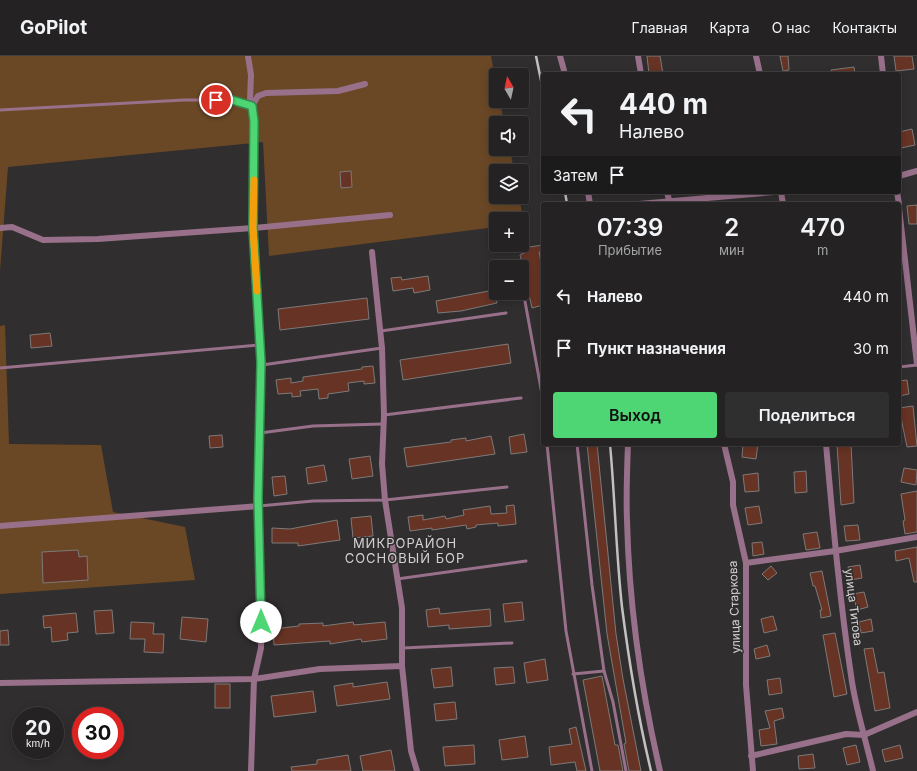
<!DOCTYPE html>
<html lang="ru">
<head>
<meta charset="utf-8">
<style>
	:root { --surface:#242222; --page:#302f2f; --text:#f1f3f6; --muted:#a3a4a5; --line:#413f40; --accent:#4ed675 }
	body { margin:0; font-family:Inter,sans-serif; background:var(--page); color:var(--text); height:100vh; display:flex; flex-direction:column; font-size:15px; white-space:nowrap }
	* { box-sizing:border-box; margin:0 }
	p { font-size:13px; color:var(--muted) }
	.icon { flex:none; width:22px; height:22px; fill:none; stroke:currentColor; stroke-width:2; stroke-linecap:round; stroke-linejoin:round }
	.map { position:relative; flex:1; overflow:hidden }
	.drawer { position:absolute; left:541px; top:146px; width:360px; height:244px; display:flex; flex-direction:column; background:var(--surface); border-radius:4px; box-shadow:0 2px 10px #0003,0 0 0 1px var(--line) }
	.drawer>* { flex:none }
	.banner { position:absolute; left:541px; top:16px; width:360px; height:122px; border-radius:4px; box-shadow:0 2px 10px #0003,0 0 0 1px var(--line); background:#242222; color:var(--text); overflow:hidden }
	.needle { width:26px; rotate:351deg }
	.controls { position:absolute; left:489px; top:12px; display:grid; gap:8px }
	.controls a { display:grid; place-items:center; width:40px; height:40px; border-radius:4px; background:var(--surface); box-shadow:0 2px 10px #0003,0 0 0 1px var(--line); font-size:20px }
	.speed { position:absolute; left:12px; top:651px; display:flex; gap:8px; font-size:20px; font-weight:700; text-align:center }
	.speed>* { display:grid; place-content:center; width:52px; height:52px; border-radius:50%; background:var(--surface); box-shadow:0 2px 10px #0003,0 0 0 1px var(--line); line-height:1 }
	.speed small { font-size:10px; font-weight:400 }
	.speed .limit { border:6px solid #d22; background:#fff; color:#111 }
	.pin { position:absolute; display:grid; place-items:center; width:34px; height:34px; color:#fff; margin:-17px; border:2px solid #fff; border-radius:50%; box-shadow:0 1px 4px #0007 }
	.me { position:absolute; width:44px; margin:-22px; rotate:0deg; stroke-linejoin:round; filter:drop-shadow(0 0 3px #0008) }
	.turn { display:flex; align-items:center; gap:14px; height:84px; padding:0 12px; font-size:18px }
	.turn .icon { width:52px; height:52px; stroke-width:2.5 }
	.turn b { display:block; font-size:28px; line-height:34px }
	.then { display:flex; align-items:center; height:38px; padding:0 12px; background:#0003; gap:8px; font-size:15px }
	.eta { display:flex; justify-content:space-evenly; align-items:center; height:68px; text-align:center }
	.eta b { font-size:24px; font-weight:600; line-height:28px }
	.cta { display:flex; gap:8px; margin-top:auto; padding:8px 12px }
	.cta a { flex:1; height:46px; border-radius:4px; background:var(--accent); color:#111; font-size:16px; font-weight:600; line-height:46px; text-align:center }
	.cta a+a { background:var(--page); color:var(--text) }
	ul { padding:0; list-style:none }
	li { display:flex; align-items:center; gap:12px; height:52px; padding:0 12px }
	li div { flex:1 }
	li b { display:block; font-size:15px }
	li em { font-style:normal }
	header { display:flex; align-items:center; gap:24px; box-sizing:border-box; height:56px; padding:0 20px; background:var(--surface); border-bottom:1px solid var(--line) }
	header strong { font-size:19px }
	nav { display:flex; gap:22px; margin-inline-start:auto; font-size:14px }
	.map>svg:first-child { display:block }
	.green { fill:#6a4826 }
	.building { fill:#673324; stroke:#7d7a79 }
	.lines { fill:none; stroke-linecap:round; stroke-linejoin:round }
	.service { stroke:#98708a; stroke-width:3 }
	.minor { stroke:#98708a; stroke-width:6 }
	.rail { stroke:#c2c0c1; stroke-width:2.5 }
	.route-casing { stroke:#338b4c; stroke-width:10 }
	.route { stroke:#4ed675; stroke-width:7 }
	.slow { stroke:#f59e0b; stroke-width:7 }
	.labels { text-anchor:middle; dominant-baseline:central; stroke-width:3; stroke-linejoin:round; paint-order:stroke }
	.street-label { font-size:12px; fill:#d3d1d2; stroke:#302e2e }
	.neighbourhood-label { font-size:13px; letter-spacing:1px; fill:#d3d1d2; stroke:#302e2e }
</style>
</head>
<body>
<header>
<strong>GoPilot</strong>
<nav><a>Главная</a><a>Карта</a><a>О нас</a><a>Контакты</a></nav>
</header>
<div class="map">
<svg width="917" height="715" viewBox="0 0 917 715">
	<rect width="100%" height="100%" fill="#302e2e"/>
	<!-- green -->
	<g class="green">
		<path d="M0,0H491L496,26V45H500L504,67H496V93H510L514,115H496V141H519L524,167H522V163H496V171L269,200L263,86L8,111L0,215Z"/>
		<path d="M5,269L9,388L101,389L113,456L185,471L195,524L0,538V270Z"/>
	</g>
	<!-- building -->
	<g class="building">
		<path d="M647,0H660L663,18H649Z"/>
		<path d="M780,0H788L789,14L783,15Z"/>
		<path d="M894,0H912L914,13L896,15Z"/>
		<path d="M854,11L855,18H832L831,14Z"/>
		<path d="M912,73L915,89L901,92L899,76Z"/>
		<path d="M351,115L352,131L341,132L340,116Z"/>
		<path d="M917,149V168H909L907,150Z"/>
		<path d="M543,189V196H539L543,216V249L532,252L520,199L528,195L529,191Z"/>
		<path d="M428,220L430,234L414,237L413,232L393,235L391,222L401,221L402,224Z"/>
		<path d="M494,234L497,247L461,255L438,257L436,245Z"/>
		<path d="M367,242L369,263L280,274L278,253Z"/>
		<path d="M50,277L52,290L31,292L30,279Z"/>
		<path d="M508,288L511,307L403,324L400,304Z"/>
		<path d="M373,310L375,327L364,328V325L348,327L349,335L328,338V342L319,343L318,333L300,335L301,340L292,341V337L278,338L276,324L291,322V327L303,325V321L362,313V311Z"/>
		<path d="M907,324L909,338L899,340V325Z"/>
		<path d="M913,350L917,390L907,391L899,352Z"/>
		<path d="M524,378L527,396L511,398L509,381Z"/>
		<path d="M222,379L223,391L210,392L209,380Z"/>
		<path d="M491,380L495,398L407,411L404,392L451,386V384L466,382V385Z"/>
		<path d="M587,388H597L616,578L623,623L641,715H629L624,688L626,687L607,578Z"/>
		<path d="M743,388H758L756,403L742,401Z"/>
		<path d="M851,388L854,447L841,449L837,389Z"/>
		<path d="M370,400L373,420L352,423L349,403Z"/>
		<path d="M324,409L327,425L308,428L306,412Z"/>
		<path d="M904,412L917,414L916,429L901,426Z"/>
		<path d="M806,415L807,436L795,437L794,416Z"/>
		<path d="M758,417L759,435L745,436L743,419Z"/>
		<path d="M285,420L287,438L274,440L272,421Z"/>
		<path d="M917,435V476L905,478L903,465L905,464L901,438Z"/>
		<path d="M514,449L516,468L498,470V467L476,469V471L467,473L466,469L432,474V472L410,475L408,461L423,459V464L445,460L446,463L464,459L463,454L490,450L491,458L507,457L506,450Z"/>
		<path d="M759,450L762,467L748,469L745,452Z"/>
		<path d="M371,460L373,480L353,482L351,462Z"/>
		<path d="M337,464L340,484L298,490V487H272V472L290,473Z"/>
		<path d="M858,469L860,484L846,485L844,470Z"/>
		<path d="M817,476L820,492L806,494L803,478Z"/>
		<path d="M762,486L764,498L753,500L752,487Z"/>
		<path d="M917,491V526H914L909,502L896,505L895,495Z"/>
		<path d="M78,494L79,501L87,500L88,524L43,527L42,496Z"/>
		<path d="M860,509L862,522L851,524L848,511Z"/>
		<path d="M771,510L777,517L768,524L762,518Z"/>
		<path d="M822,515L831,560L821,562L820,554H822L815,530H813L810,517Z"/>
		<path d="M864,536L868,551L857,554L853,538Z"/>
		<path d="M522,546L524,564L505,566L503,548Z"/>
		<path d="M439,552L440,558L490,553L491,570L449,573V569L428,571L426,554Z"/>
		<path d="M112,554L114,577L96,578L94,555Z"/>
		<path d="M76,557L78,576L67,577L68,584L52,586L51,571L44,572L43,560Z"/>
		<path d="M773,560L777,574L764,577L761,563Z"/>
		<path d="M182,561L208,563L206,586L180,583Z"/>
		<path d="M871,563L873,575L861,577L859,566Z"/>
		<path d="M131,566L154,567L153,578H164L163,597L144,596L145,583H130Z"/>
		<path d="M353,566L354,569L385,566L387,583L362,586L361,583L330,588V585L274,589L273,573L299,570V568L323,567V570Z"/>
		<path d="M8,574L9,589H0V575Z"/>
		<path d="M835,577L847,638L834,641L823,579Z"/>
		<path d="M767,589L770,600L756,603L754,593Z"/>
		<path d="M873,592L878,617L884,616L890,652L875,655L864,593Z"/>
		<path d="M545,603L548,624L527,627L524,607Z"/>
		<path d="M451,611L453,630L434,632L431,613Z"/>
		<path d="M513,611L515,627L496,629L494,612Z"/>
		<path d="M602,620L615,689H618L623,715H600L583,624Z"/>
		<path d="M780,622L782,637L769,639L767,624Z"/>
		<path d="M387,626L390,643L337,650L334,630L353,627V631Z"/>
		<rect x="215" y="628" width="15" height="24"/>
		<path d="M313,635L316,656L274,661L271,640Z"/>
		<path d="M455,646L457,663L436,665L434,648Z"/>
		<path d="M782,652L784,662L774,665L777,688L761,690L759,674L770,672L765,655Z"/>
		<path d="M576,671L586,715H577L575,706L551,709L549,691L572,688L569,673Z"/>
		<path d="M525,680L528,701L502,704L499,684Z"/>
		<path d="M474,689L475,708L445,710L443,691Z"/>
		<path d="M856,689L860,706L847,709L843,692Z"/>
		<path d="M900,689L903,702L885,706L882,694Z"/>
		<path d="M391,694L395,715H363L360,700Z"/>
		<path d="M813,698L815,712L799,713L798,700Z"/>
		<path d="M348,699L351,715H292L291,711L317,708V704Z"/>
	</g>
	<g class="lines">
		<!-- service -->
		<g class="service">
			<path d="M0,54L184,44H232L252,50"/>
			<path d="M253,172L261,306"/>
			<path d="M522,229L543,344"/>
			<path d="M381,275L506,257"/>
			<path d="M262,309L382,292"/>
			<path d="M899,311L917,309"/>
			<path d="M0,312L260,289"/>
			<path d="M384,359L521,342"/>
			<path d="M260,377L313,370L383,368"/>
			<path d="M547,388L566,575L592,715"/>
			<path d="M577,388L592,529L604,615L613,646L626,715"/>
			<path d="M259,450L313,445L385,444L507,431"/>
			<path d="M397,523L526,505"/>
			<path d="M403,592L512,587"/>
			<path d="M573,618L604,615"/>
		</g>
		<!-- minor -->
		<g class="minor">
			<path d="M248,0L251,19L250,44L254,65L253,172"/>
			<path d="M560,0L565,18"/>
			<path d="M638,0L641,18"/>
			<path d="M756,0L760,18"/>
			<path d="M881,0L883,18"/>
			<path d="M252,50L258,40L266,37L338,35L365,28"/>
			<path d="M899,120L917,115"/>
			<path d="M588,136L590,148"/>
			<path d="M667,136L670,148"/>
			<path d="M781,136L783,148"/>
			<path d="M897,136L899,148"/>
			<path d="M639,148L774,136"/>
			<path d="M899,152L917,308"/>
			<path d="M0,172L12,171L43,184L98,183L253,172L390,159"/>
			<path d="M372,196L382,292L384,359L382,408L385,444L402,552V610L411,695L417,715"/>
			<path d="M628,388C627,413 626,439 627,464C629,549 641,633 660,715"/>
			<path d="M724,388L733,426V449L746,507V629L753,715"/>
			<path d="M826,388C833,468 840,547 852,626C857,657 866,685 873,715"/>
			<path d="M0,470L259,450"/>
			<path d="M746,507L835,495L917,481"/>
			<path d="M0,627L254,623L320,613L402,610"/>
			<path d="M751,700L846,678L864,679L917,656"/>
			<path d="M251,715L254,623L261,592V515L258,442L261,306"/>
		</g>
		<!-- rail -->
		<g class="rail">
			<path d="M536,0L543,34"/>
			<path d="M565,136L567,148"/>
			<path d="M610,388C615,442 616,497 622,551C629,606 638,661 651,715"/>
		</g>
	</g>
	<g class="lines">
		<defs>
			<path id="route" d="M216,44H232L252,50L254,65L253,172L261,306L258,442L261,566"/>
		</defs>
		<!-- route casing -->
		<use href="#route" class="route-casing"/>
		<!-- route -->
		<use href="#route" class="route"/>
		<!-- slow -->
		<path class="slow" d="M254,124L253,172L257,235"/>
	</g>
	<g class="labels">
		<!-- street labels -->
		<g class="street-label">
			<text transform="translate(734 551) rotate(-92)">улица Старкова</text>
			<text transform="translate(854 551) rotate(83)">улица Титова</text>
		</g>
		<!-- neighbourhood labels -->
		<g class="neighbourhood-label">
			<text x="405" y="487">МИКРОРАЙОН<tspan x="405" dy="15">СОСНОВЫЙ БОР</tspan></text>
		</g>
	</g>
</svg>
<div class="controls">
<a><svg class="needle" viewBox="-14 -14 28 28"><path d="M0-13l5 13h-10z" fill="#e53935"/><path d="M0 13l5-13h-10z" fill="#a3a4a5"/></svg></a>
<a><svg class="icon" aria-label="sound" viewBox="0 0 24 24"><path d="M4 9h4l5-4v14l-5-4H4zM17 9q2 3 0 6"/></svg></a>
<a><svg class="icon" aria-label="layers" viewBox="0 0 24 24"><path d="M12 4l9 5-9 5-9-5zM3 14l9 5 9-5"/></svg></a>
<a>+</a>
<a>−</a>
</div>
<div class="speed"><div>20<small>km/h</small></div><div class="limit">30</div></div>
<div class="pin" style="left:216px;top:44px;background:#d93025"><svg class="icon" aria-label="arrive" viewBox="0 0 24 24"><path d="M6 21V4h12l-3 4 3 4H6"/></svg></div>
<svg class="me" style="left:261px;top:566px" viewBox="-20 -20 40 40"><circle r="19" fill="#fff"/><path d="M0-13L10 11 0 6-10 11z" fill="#4ed675"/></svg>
<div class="banner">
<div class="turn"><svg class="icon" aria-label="left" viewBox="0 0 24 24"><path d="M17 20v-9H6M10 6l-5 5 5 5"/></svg><div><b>440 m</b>Налево</div></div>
<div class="then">Затем<svg class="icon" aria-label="arrive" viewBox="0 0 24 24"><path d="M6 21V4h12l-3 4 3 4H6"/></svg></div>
</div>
<section class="drawer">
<div class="eta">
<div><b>07:39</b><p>Прибытие</p></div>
<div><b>2</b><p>мин</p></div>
<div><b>470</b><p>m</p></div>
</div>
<ul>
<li><svg class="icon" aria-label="left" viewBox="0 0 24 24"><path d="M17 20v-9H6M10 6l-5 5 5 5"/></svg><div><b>Налево</b></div><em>440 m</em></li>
<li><svg class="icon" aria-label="arrive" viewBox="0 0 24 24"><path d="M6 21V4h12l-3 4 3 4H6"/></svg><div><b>Пункт назначения</b></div><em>30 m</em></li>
</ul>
<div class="cta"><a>Выход</a><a>Поделиться</a></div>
</section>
</div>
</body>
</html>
